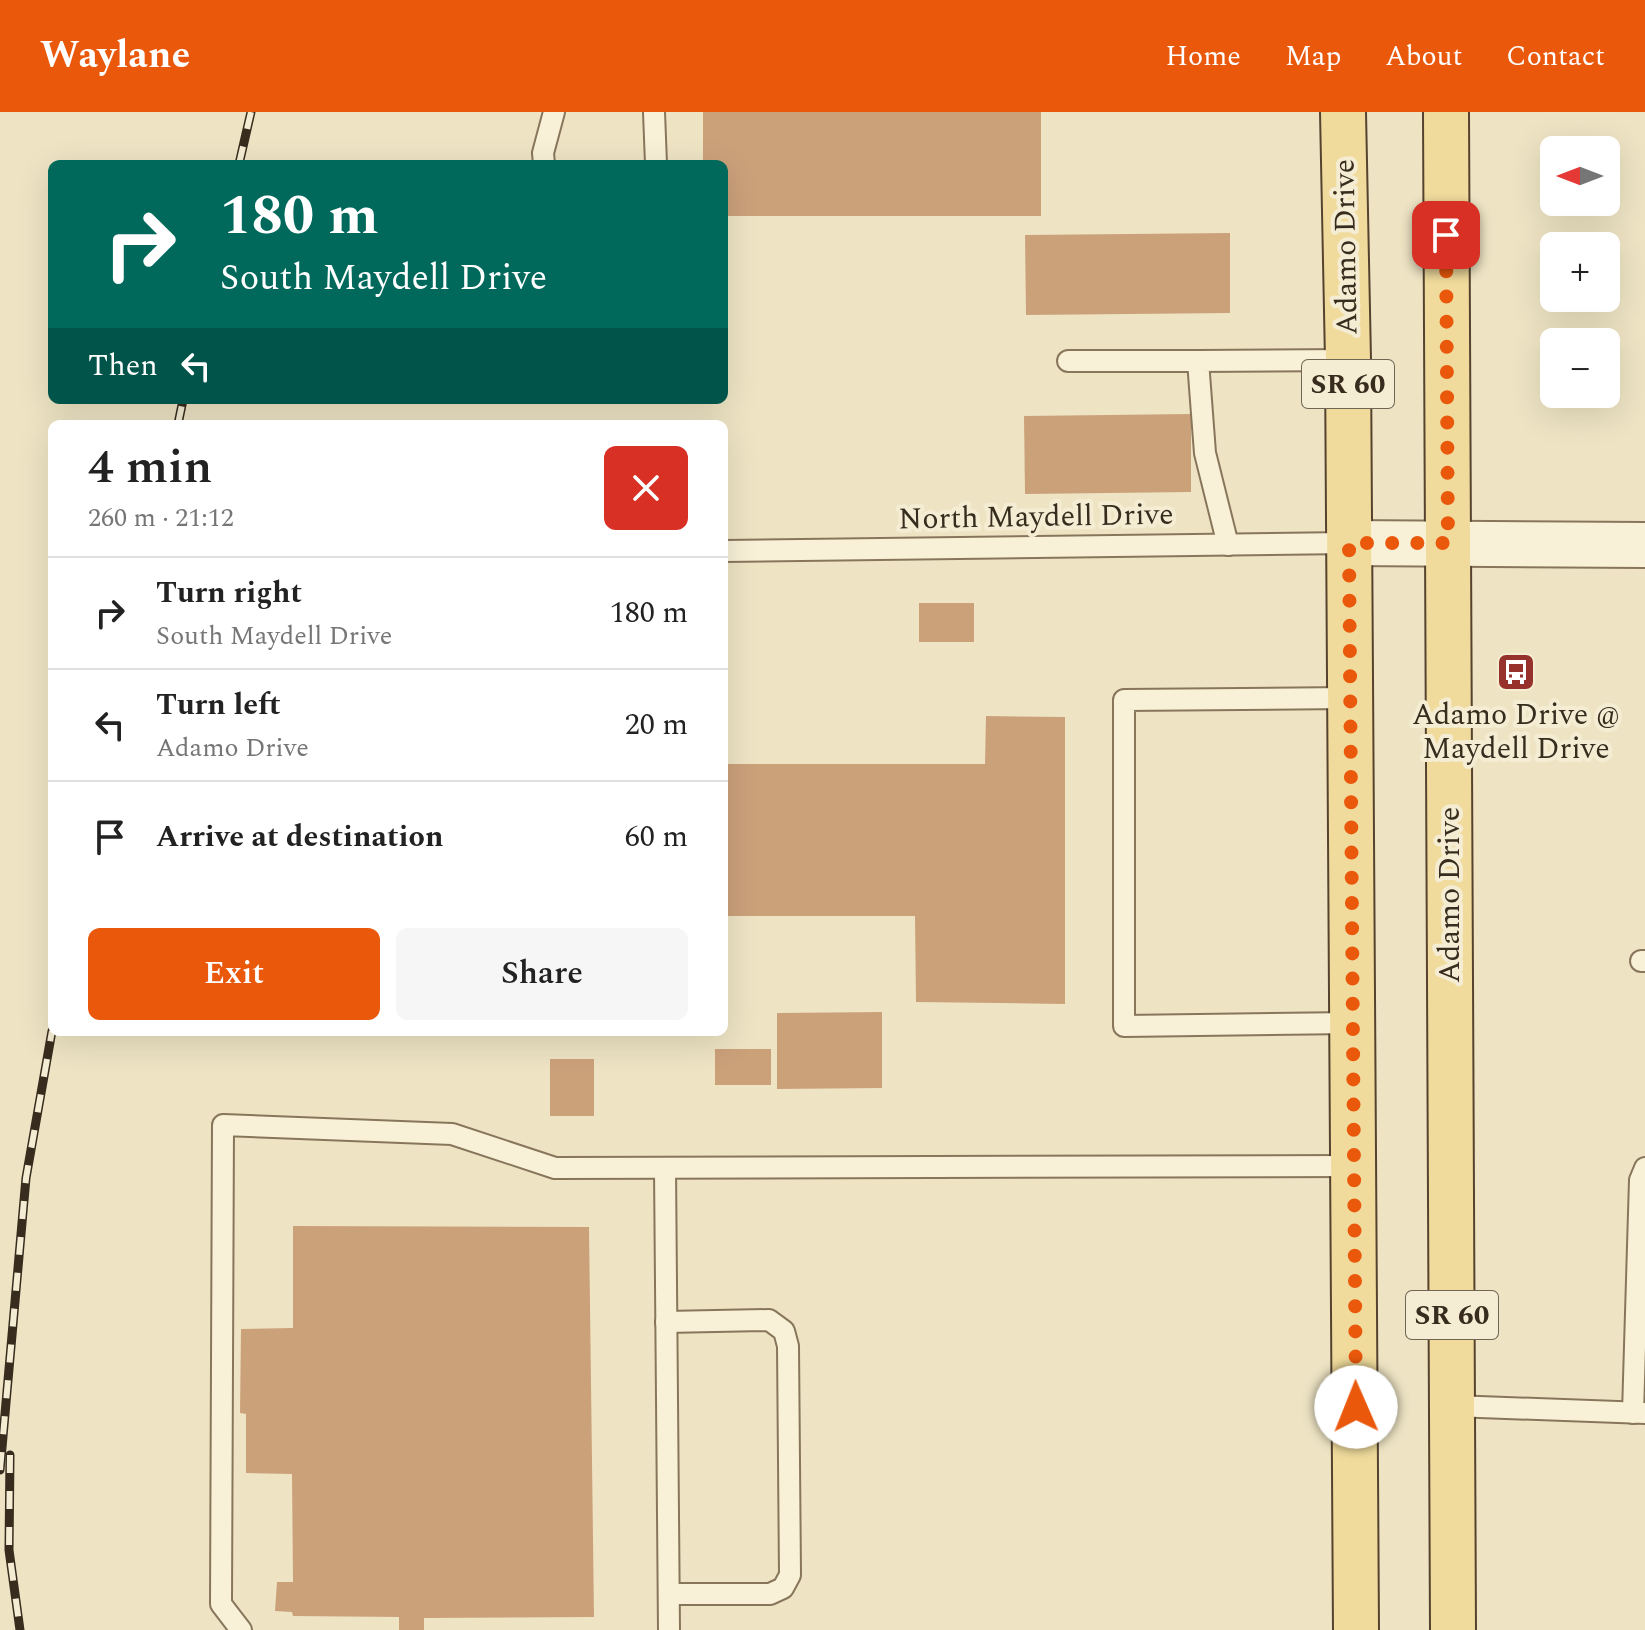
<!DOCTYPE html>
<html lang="en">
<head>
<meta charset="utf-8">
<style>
	:root { --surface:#fff; --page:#f6f6f6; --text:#222; --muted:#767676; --line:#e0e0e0; --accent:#ea580c }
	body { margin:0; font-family:Spectral,serif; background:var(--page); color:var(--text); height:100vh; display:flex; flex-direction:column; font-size:30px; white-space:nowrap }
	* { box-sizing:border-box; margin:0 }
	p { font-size:26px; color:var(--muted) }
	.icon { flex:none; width:44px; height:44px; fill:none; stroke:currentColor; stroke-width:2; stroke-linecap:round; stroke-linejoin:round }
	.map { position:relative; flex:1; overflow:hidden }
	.details { position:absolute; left:48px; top:308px; width:680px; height:616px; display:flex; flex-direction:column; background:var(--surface); border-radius:12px; box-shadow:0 8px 32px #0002 }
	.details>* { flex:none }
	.hud { position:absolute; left:48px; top:48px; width:680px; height:244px; border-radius:12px; box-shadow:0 8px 32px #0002; background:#00695c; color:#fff; overflow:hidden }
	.needle { width:52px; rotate:270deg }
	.fabs { position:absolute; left:1540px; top:24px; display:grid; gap:16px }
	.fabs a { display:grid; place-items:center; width:80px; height:80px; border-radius:12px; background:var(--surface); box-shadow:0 8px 32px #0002; font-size:40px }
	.pin { position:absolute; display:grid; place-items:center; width:68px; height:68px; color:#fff; margin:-34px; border-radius:16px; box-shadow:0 4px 12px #0006 }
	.me { position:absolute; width:88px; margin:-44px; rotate:359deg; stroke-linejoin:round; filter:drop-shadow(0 0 6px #0008) }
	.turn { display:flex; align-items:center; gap:28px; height:168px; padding:0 40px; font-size:36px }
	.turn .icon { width:104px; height:104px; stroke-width:2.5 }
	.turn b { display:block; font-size:56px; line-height:68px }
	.then { display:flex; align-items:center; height:76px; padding:0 40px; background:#0003; gap:16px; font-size:30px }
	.round { display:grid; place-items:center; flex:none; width:84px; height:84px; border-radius:12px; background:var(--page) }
	.headline { display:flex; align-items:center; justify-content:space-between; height:136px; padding:0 40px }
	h1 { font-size:48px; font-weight:600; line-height:60px }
	.action { display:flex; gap:16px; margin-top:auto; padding:16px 40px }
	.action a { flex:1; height:92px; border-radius:12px; background:var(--accent); color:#fff; font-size:32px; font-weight:600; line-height:92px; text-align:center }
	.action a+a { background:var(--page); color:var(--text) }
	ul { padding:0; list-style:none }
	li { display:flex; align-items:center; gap:24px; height:112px; padding:0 40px; border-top:2px solid var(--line) }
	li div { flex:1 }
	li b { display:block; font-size:30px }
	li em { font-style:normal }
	header { display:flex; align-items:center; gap:48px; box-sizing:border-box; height:112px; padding:0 40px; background:var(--accent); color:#fff }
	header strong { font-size:38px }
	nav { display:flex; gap:44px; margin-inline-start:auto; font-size:28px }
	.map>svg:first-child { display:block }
	.building { fill:#cba17a }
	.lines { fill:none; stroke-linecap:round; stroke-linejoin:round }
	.service-casing { stroke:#88765b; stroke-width:24 }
	.tertiary-casing { stroke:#88765b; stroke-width:48 }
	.primary-casing { stroke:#56432f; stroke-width:48 }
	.service { stroke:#f8f1d7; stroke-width:20 }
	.tertiary { stroke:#f8f1d7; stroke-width:44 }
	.primary { stroke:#f0db9c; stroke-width:44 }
	.rail-casing { stroke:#382c1e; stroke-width:9 }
	.rail { stroke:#f5edd3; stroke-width:6; stroke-dasharray:18; stroke-linecap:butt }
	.route { stroke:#ea580c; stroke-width:14; stroke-dasharray:0 25.2 }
	.labels { text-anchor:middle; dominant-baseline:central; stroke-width:8; stroke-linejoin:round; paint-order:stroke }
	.shield { fill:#f5edd3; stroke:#716654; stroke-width:2 }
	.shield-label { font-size:28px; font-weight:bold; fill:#382c1e }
	.street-label { font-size:30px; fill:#382c1e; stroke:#f5edd3 }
	.poi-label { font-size:30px; fill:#382c1e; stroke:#f5edd3 }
</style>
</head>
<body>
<header>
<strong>Waylane</strong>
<nav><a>Home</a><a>Map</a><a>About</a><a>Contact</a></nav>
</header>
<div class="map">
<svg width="1645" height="1518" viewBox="0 0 1645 1518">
	<rect width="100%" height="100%" fill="#eee4c4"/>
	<!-- building -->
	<g class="building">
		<path d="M703,0H1041V104H724V52H703Z"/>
		<path d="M1230,121V201L1026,203L1025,123Z"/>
		<path d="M1191,302V380L1025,382L1024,304Z"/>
		<rect x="919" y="491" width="55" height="39"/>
		<path d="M986,604L1065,605V892L916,890L915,804H724V652H985Z"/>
		<path d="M882,900V976L777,977V901Z"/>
		<rect x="715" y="937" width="56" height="36"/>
		<rect x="550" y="947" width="44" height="57"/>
		<path d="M293,1114L589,1115L594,1505L424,1506V1518H399V1505L293,1504L292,1500L275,1499L277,1470H293L292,1362L246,1361V1302L240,1301L241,1217L293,1216Z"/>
	</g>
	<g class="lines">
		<defs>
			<g id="service">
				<path d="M654,0L656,52"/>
				<path d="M544,52L543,41L554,0"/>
				<path d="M1068,249H1198"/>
				<path d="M1228,433L1205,341L1198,249L1348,248"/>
				<path d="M724,439L1349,431"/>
				<path d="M1349,586L1124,588V914L1352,911"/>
				<path d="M1641,849H1645"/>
				<path d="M665,1056L669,1518"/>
				<path d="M666,1210L769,1208L784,1219L788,1234L790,1463L783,1476L770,1482H669"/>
				<path d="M1453,1294L1645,1301"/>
				<path d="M1633,1301L1640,1068L1645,1056"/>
				<path d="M241,1518L221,1492L223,1013L452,1022L555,1056L1352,1054"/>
			</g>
			<path id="tertiary" d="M1349,431L1645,433"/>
			<g id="primary">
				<path d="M1343,0L1348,248L1356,1518"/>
				<path d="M1446,0L1453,1518"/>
			</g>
		</defs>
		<!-- service casing -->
		<use href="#service" class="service-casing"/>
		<!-- tertiary casing -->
		<use href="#tertiary" class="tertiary-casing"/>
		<!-- primary casing -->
		<use href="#primary" class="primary-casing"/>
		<!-- service -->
		<use href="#service" class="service"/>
		<!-- tertiary -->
		<use href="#tertiary" class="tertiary"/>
		<!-- primary -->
		<use href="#primary" class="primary"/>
		<defs>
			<g id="rail">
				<path d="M239,52L251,0"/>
				<path d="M178,312L183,288"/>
				<path d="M10,1343L9,1438L20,1518"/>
				<path d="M0,1358L26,1066L52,919"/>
			</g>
		</defs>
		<!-- rail casing -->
		<use href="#rail" class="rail-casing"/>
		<!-- rail -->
		<use href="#rail" class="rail"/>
	</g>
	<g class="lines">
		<!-- route -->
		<path class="route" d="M1356,1295L1349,431H1448L1446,123"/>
	</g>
	<!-- icons -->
	<defs>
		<symbol id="bus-square" viewBox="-11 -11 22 22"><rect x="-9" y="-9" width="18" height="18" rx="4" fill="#96312b" stroke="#f5edd3"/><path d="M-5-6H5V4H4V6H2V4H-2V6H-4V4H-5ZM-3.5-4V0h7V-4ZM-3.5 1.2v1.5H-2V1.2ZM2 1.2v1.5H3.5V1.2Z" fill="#fff"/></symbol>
	</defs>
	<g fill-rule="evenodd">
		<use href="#bus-square" x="1494" y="538" width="44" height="44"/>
	</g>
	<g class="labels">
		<!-- shield labels -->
		<g class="shield">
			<rect x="1302" y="248" width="92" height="48" rx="6"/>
			<rect x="1406" y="1179" width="92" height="48" rx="6"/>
		</g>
		<g class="shield-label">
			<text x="1348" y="272">SR 60</text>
			<text x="1452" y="1203">SR 60</text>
		</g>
		<!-- street labels -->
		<g class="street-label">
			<text transform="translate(1346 135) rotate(-91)">Adamo Drive</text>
			<text transform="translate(1036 405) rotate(-1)">North Maydell Drive</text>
			<text transform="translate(1450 783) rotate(-90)">Adamo Drive</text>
		</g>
		<!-- poi labels -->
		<g class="poi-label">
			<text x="1516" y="603">Adamo Drive @<tspan x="1516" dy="34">Maydell Drive</tspan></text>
		</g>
	</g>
</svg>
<div class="fabs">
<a><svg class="needle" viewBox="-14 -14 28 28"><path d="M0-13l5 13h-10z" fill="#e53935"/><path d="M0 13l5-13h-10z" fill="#767676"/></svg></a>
<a>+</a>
<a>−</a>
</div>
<div class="pin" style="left:1446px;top:123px;background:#d93025"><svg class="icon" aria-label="arrive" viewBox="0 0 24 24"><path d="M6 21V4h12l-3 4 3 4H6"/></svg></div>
<svg class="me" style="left:1356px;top:1295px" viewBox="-20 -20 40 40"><circle r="19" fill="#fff"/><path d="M0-13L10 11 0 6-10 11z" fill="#ea580c"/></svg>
<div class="hud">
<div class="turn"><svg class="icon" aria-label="right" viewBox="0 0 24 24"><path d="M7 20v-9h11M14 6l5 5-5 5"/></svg><div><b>180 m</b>South Maydell Drive</div></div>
<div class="then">Then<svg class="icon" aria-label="left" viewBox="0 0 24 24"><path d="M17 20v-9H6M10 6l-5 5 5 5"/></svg></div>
</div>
<section class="details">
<div class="headline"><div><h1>4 min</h1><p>260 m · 21:12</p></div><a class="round" style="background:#d93025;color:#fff"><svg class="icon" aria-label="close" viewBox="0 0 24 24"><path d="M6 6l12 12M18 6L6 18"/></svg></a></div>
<ul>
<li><svg class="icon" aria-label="right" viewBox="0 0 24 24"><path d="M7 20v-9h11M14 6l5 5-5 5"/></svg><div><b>Turn right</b><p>South Maydell Drive</p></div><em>180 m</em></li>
<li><svg class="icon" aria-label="left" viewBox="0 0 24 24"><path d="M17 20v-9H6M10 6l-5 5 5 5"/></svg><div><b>Turn left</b><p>Adamo Drive</p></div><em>20 m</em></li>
<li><svg class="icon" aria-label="arrive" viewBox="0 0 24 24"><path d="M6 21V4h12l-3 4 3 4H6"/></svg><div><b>Arrive at destination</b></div><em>60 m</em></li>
</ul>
<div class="action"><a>Exit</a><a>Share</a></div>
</section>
</div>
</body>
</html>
